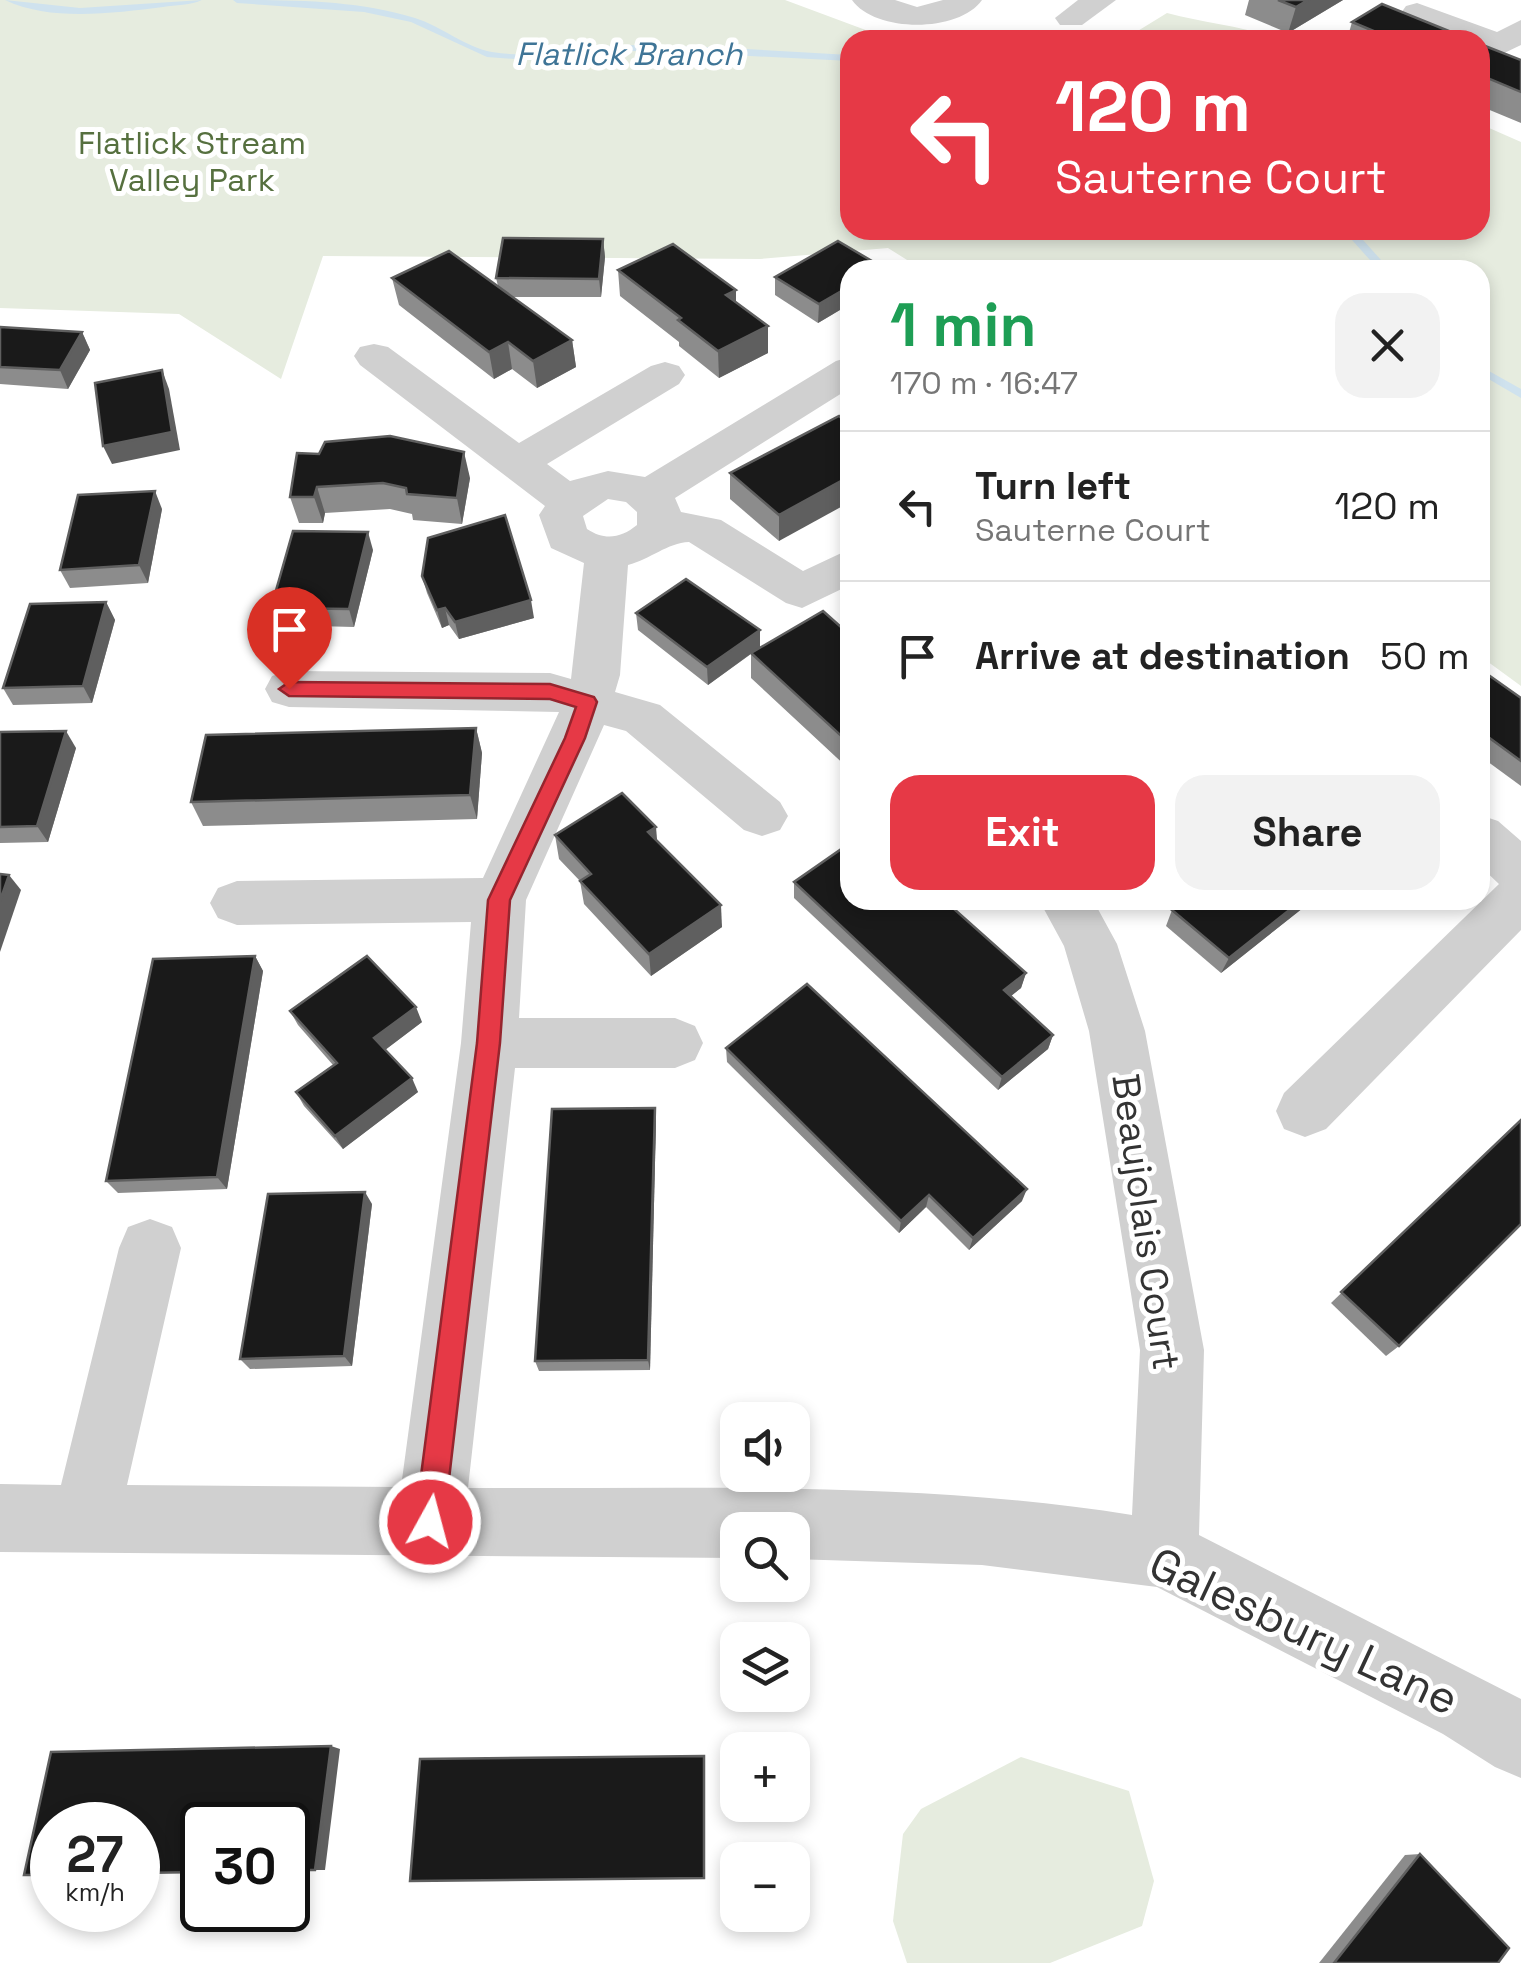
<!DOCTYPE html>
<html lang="en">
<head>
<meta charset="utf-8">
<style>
	:root { --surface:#fff; --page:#f2f2f2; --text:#222; --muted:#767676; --line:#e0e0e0; --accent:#e63946 }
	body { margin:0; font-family:"Space Grotesk",sans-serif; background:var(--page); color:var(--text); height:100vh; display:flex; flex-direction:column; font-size:38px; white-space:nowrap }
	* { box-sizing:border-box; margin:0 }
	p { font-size:32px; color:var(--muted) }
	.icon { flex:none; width:55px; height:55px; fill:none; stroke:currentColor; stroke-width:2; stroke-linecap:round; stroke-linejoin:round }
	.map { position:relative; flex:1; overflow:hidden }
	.panel { position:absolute; left:840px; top:260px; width:650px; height:650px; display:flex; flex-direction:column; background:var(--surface); border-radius:30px; box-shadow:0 5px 15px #0003 }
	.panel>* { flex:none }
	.guide { position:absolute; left:840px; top:30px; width:650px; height:210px; border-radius:30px; box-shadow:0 5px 15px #0003; background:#e63946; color:#fff; overflow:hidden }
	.buttons { position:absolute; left:720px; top:1402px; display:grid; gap:20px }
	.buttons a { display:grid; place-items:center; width:90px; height:90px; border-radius:20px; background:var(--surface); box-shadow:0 5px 15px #0003; font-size:50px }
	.speed { position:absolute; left:30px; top:1802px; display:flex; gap:20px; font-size:50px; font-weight:700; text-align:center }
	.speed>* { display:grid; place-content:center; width:130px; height:130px; border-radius:50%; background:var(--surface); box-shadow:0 5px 15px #0003; line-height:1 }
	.speed small { font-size:25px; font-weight:400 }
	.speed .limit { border:5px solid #111; border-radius:15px; background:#fff; color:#111 }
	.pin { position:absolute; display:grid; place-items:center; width:85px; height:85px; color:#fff; margin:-102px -42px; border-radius:50% 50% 50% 0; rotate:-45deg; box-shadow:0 0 10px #0007 }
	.pin .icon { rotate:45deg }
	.me { position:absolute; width:110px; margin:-55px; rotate:7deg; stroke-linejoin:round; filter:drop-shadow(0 0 8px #0008) }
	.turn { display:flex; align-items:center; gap:35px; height:210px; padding:0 50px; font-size:45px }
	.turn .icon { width:130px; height:130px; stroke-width:2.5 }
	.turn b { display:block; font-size:70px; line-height:85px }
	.round { display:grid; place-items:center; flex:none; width:105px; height:105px; border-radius:30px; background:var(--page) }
	.head { display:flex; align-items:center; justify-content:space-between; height:170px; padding:0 50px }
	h1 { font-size:60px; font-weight:700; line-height:75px; color:#1e9e55 }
	.cta { display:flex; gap:20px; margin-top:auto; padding:20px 50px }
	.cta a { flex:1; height:115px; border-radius:30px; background:var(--accent); color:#fff; font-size:40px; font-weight:700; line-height:115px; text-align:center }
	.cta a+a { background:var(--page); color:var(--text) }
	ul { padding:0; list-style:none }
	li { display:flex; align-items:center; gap:30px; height:150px; padding:0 50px; border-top:2px solid var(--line) }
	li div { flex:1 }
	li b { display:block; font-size:38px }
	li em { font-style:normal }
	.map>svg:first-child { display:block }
	.green { fill:#e6ecdf }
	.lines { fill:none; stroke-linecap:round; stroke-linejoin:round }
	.stream { fill:#cfe2ee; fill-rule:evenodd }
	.minor { fill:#d0d0d0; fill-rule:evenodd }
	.wall { fill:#8c8c8c }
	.shaded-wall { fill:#5f5f5f }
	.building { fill:#1a1a1a; stroke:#5f5f5f; stroke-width:2.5 }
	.route { fill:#e63946; stroke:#96252e; stroke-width:2.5 }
	.labels { text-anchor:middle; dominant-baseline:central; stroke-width:10; stroke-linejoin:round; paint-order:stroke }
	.far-water-label { font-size:32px; font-style:italic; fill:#3f7597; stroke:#fff }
	.far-park-label { font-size:32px; fill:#56703f; stroke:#fff }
	.street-label { font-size:38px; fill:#333; stroke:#fff }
	.near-street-label { font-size:45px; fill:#333; stroke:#fff }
</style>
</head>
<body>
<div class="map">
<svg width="1521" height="1963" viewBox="0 0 1521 1963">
	<rect width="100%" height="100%" fill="#fff"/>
	<!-- green -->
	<g class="green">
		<path d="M0,0H785L871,32L951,40H850V230H1480V124L1521,142V686L1480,656V270H923L888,248L760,259L323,256L281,379L179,314L0,308Z"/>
		<path d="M1167,13C1204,23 1245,26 1280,40H1123Z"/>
		<path d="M1021,1757L1129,1791L1154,1881L1142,1926L1050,1963H907L893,1921L903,1834L921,1809Z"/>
	</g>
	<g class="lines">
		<!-- stream -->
		<g class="stream">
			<path d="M5,0L80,8L202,0C191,5 176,5 163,7C114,13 51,22 5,0Z"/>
			<path d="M233,0C292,0 357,0 415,18C441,26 465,47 492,52C537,60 577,46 621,45C697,45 774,51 850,55V61L653,51H614L542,61L487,57L411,22L364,12L237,3Z"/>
			<path d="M1343,230H1354L1390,270H1379Z"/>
			<path d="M1480,366L1521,389V398L1480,374Z"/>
		</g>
		<!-- minor -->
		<g class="minor">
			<path d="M852,0H895L917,7L943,0H982C959,33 875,33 852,0Z"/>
			<path d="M1078,0H1116L1082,25H1060L1055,18Z"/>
			<path d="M1417,3L1497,32L1521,20V45L1500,55L1480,49V40H1458L1406,20L1401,13L1406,6Z"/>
			<path d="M374,344L388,347L519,443L651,366L665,362L679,366L685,375L679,384L547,464L570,481L608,471L645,477L836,361L850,357V388L675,498L681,512L721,520L803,571L850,549V585L802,608L786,603L689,542C667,543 651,559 628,565L620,675L615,692L660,705L780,802L788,816L780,830L762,836L744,830L626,731L604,725L526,900L519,1018H675L695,1026L703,1043L695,1060L675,1068H515L468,1488C688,1489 914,1480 1132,1515L1140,1350L1089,1031L1064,946L1039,900H1093L1117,944L1145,1031L1204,1350L1199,1535L1521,1699V1778L1495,1767L1443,1734L1157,1587L982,1565L792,1559V1530H738V1558L0,1552V1484L61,1485L119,1248L128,1227L150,1219L172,1227L181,1248L127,1485L401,1487L461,1043L471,922L237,925L218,918L210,903L218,888L237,881L483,878L559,712L289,707L272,702L265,689L272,676L289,671L550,673L571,679L584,563L551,548L539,515L545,506L360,365L354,356L360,347ZM608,499L626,502L637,512V525C621,538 605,541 587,529L583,516Z"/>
			<path d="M1480,815L1498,821L1521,841V930L1326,1129L1305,1137L1284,1129L1276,1111L1284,1093L1499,884L1480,866Z"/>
		</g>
	</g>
	<!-- wall -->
	<g class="wall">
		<path d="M1249,0H1343L1288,33L1245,15Z"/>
		<path d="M1352,22L1471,40H1347Z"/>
		<path d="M1480,44L1521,60V123L1480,106Z"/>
		<path d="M603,239L605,257L601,297H512L572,340L576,367L537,388L512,369L494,379L399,305L392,278L498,286L496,278Z"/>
		<path d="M618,270L736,302L768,353L719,378L679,346V342L620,296Z"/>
		<path d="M850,270V304L818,323L775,295V277Z"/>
		<path d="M0,327L82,332L90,350L68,389L0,384Z"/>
		<path d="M850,425L779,541L730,499V473Z"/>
		<path d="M297,453L470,478L462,524L413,520L412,514L390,509L325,513L323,523H299L290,497Z"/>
		<path d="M162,509L148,583L70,588L60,570Z"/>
		<path d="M373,550L354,627L277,625L271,608Z"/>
		<path d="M422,576L534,618L459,639L449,625L442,628L427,593Z"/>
		<path d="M106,602L115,620L92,703L13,705L3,688Z"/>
		<path d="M636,613L760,647L850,635V770L751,678V654L708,685L638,630Z"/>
		<path d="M1480,669L1521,698V786L1480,756Z"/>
		<path d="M476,728L482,753L477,819L203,826L191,802Z"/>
		<path d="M0,732L76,748L48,842L0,843Z"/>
		<path d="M555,835L657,841L722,927L651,976L584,904L580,881L559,859Z"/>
		<path d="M794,882L1026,973L1021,988L1010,996L1053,1035L1048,1049L998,1090L794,898Z"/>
		<path d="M1313,900L1221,973L1166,926L1172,910Z"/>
		<path d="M255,956L263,971L227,1189L118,1193L106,1181Z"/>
		<path d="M290,1011L422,1022L385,1050L418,1092L343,1149L304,1106L296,1092L333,1065L298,1025Z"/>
		<path d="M726,1048L1022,1201L969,1250L926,1207L899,1233L727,1062Z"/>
		<path d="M655,1108L656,1121L650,1370L539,1371L535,1361Z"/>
		<path d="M1521,1120L1399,1346L1386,1356L1331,1303Z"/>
		<path d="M372,1204L352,1366L250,1369L240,1359Z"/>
		<path d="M1420,1854L1498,1963H1319L1405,1855Z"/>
	</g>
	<!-- shaded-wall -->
	<g class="shaded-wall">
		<path d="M1308,0H1343L1288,33L1296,7Z"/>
		<path d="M603,239L605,257L601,297L599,279Z"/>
		<path d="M850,286V304L818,323L819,304Z"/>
		<path d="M736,290V317L726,295Z"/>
		<path d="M768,326V353L719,378L718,351Z"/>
		<path d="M82,332L90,350L68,389L60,370Z"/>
		<path d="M572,340L576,367L537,388L533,361Z"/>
		<path d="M508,342L512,369L494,379L489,352Z"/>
		<path d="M162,370L169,389L180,450L112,464L103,446Z"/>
		<path d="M464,452L470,478L462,524L457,498Z"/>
		<path d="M850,476V502L779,541V515Z"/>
		<path d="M317,487L325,513L323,523L314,497Z"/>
		<path d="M155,491L162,509L148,583L139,565Z"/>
		<path d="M368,532L373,550L354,627L349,609Z"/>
		<path d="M531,600L534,618L459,639L455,622Z"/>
		<path d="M106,602L115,620L92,703L83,686Z"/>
		<path d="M445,608L449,625L442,628L437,610Z"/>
		<path d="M760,630V647L708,685L707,667Z"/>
		<path d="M476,728L482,753L477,819L470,795Z"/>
		<path d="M66,731L76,748L48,842L37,826Z"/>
		<path d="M656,827L658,851L648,832Z"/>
		<path d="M9,875L21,890L0,952V901Z"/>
		<path d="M1302,900H1313L1221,973L1229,958Z"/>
		<path d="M721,905L722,927L651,976L649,954Z"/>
		<path d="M255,956L263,971L227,1189L217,1177Z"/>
		<path d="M1026,973L1021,988L1000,1005L1004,990Z"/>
		<path d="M416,1007L422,1022L381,1053L374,1038Z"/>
		<path d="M1053,1035L1048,1049L998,1090L1002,1077Z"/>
		<path d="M412,1078L418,1092L343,1149L335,1136Z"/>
		<path d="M655,1108L656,1121L650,1370L648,1360Z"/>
		<path d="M1027,1189L1022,1201L969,1250L973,1238Z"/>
		<path d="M365,1192L372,1204L352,1366L344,1356Z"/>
		<path d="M929,1195L926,1207L899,1233L901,1221Z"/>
		<path d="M331,1746L340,1749L325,1870H315Z"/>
		<path d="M704,1756L705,1759V1878H704Z"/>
	</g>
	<!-- building -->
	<g class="building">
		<path d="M1278,0H1308L1296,7Z"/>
		<path d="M1382,4L1471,40H1395L1352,22Z"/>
		<path d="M1480,44L1521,60V92L1480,75Z"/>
		<path d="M503,238L603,239L599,279L496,278Z"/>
		<path d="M838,241L882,267L877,270H850V286L819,304L775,277Z"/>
		<path d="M673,244L736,290L726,295L768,326L718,351L678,320L681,318L618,270Z"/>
		<path d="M449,251L572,340L533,361L508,342L489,352L392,278Z"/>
		<path d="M0,327L82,332L60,370L0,367Z"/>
		<path d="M162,370L172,432L103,446L95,383Z"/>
		<path d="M839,416L850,425V476L779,515L730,473Z"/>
		<path d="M390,436L464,452L457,498L407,494L406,488L383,483L317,487L314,497H290L297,453L319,454L325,442Z"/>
		<path d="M155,491L139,565L60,570L78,495Z"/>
		<path d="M505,515L531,600L455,622L445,608L437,610L422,576L428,538Z"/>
		<path d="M293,531L368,532L349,609L271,608Z"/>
		<path d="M686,579L760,630L707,667L636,613Z"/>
		<path d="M106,602L83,686L3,688L30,604Z"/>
		<path d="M823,611L850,635V744L751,653Z"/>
		<path d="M1480,669L1521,698V761L1480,731Z"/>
		<path d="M476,728L470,795L191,802L206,735Z"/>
		<path d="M66,731L37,826L0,827V732Z"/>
		<path d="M622,793L656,827L648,832L721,905L649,954L580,881L591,874L555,835Z"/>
		<path d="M850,843V900H944L1026,973L1004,990L1053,1035L1002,1077L794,882Z"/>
		<path d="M0,874L9,875L0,901Z"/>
		<path d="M1186,900H1302L1229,958L1172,910Z"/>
		<path d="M255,956L217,1177L106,1181L153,959Z"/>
		<path d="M367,956L416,1007L374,1038L412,1078L335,1136L296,1092L337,1063L290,1011Z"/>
		<path d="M807,984L1027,1189L973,1238L929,1195L901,1221L726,1048Z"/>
		<path d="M655,1108L648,1360L535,1361L552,1109Z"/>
		<path d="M1521,1120V1224L1399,1346L1341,1292Z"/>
		<path d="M365,1192L344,1356L240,1359L268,1194Z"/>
		<path d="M331,1746L315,1870H288V1825H202V1872L138,1873V1825H52V1875H24L51,1752Z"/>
		<path d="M704,1756V1878L410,1881L420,1759Z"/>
		<path d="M1420,1854L1509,1948L1498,1963H1334Z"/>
	</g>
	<!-- route -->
	<path class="route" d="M289,682L550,684L594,697L597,702L585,738L510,900L500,1043L444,1522L439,1532L430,1537L420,1532L415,1522L477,1043L488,900L565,738L576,707L550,699L289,696L279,689Z"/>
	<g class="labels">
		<!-- far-water labels -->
		<g class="far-water-label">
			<text x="629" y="54">Flatlick Branch</text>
		</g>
		<!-- far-park labels -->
		<g class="far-park-label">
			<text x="192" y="143">Flatlick Stream<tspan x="192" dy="37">Valley Park</tspan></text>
		</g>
		<!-- street labels -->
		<g class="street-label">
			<text transform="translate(1146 1222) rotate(82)">Beaujolais Court</text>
		</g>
		<!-- near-street labels -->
		<g class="near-street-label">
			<text transform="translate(1304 1631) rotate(25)">Galesbury Lane</text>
		</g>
	</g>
</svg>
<div class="buttons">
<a><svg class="icon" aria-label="sound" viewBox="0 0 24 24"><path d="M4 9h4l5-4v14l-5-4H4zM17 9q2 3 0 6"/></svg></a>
<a><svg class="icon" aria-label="search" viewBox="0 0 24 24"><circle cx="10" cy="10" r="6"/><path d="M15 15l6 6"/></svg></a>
<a><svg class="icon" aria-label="layers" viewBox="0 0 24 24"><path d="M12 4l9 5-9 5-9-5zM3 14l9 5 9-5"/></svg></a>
<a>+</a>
<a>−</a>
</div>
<div class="speed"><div>27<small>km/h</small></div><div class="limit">30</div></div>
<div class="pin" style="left:289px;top:689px;background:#d93025"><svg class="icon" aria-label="arrive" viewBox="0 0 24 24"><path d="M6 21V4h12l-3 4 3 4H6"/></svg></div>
<svg class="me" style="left:430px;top:1522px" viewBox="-20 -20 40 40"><circle r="17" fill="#e63946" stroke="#fff" stroke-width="3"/><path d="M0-11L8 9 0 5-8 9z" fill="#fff"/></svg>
<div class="guide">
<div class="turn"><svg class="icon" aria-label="left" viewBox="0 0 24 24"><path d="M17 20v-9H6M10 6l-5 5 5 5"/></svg><div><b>120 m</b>Sauterne Court</div></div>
</div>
<section class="panel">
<div class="head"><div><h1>1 min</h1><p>170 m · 16:47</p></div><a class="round"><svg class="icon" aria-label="close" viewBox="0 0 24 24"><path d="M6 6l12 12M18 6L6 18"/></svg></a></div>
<ul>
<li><svg class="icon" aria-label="left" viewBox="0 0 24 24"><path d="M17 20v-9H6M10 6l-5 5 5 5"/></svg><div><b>Turn left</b><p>Sauterne Court</p></div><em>120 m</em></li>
<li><svg class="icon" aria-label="arrive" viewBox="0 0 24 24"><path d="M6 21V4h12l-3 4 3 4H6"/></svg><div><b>Arrive at destination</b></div><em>50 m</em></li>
</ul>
<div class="cta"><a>Exit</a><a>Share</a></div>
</section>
</div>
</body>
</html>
